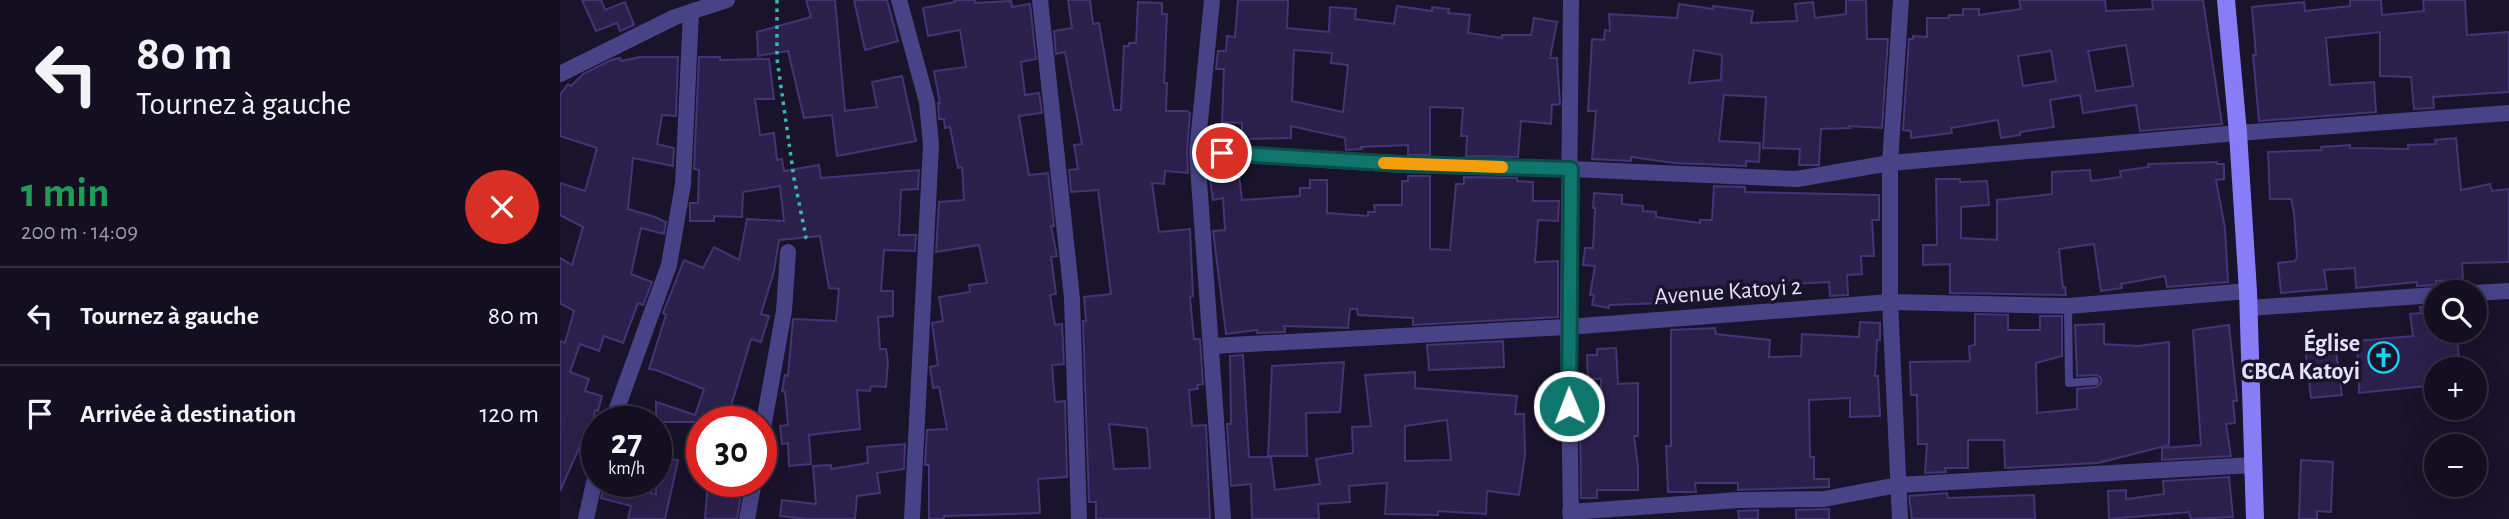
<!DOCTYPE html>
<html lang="fr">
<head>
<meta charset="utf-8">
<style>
	:root { --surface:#130e20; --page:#201c2d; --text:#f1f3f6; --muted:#9d9ca5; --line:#322e3e }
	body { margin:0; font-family:"Alegreya Sans",sans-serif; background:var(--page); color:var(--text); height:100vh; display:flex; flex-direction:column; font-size:26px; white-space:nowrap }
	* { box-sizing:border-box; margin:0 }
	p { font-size:23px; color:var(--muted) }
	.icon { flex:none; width:38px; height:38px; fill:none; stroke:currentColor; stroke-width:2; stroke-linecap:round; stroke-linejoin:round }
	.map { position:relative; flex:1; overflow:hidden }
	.drawer { display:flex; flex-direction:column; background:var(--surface); width:560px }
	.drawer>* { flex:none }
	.guide { background:#130e20; color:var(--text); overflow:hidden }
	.controls { position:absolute; left:1864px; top:280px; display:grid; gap:14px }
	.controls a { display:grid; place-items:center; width:63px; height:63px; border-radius:50%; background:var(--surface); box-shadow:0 7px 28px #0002,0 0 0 2px var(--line); font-size:35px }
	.speed { position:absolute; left:21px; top:406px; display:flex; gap:14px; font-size:35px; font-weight:700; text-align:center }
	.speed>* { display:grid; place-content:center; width:91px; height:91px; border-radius:50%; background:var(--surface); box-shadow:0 7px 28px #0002,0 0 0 2px var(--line); line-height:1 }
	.speed small { font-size:18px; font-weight:400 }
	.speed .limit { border:10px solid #d22; background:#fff; color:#111 }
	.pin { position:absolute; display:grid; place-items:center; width:60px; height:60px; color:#fff; margin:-30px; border:4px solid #fff; border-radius:50%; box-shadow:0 2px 7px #0007 }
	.me { position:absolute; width:77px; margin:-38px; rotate:359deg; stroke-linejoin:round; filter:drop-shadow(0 0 5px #0008) }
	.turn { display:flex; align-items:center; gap:24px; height:147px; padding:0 21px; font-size:32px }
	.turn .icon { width:91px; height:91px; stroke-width:2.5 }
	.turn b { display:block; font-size:49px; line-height:60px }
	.round { display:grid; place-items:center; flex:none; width:74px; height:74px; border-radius:37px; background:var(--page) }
	.overview { display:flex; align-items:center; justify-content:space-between; height:119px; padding:0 21px }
	h1 { font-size:42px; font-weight:700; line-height:52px; color:#1e9e55 }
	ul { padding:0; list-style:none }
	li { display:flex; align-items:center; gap:21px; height:98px; padding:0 21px; border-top:2px solid var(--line) }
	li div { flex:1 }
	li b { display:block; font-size:26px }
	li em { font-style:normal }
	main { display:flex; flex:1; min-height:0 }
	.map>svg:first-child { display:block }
	.building { fill:#2b204b; stroke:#443475; stroke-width:2; fill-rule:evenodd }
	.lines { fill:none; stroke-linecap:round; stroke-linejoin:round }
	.path { stroke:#39b7b6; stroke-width:3.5; stroke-dasharray:3.5 5; stroke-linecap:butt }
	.lane { stroke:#484287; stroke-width:8 }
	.street { stroke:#484287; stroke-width:16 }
	.secondary { stroke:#867df7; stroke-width:18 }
	.route-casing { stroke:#0a4d48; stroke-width:18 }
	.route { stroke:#0f766e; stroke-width:12 }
	.slow { stroke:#f59e0b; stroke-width:12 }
	.labels { text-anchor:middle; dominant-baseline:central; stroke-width:7; stroke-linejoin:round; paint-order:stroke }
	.street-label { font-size:24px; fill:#e4e0fd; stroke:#19132b }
	.poi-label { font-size:24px; font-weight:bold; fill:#e4e0fd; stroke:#19132b; text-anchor:end }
</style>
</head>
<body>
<main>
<section class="drawer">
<div class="guide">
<div class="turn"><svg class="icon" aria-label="left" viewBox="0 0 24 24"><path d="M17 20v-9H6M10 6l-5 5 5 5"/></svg><div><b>80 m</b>Tournez à gauche</div></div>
</div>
<div class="overview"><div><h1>1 min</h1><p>200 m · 14:09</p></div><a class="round" style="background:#d93025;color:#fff"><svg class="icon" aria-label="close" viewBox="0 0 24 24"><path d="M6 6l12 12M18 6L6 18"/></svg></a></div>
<ul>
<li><svg class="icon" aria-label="left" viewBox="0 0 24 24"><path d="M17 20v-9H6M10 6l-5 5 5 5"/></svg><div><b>Tournez à gauche</b></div><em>80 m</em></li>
<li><svg class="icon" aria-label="arrive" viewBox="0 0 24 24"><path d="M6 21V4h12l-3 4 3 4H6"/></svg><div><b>Arrivée à destination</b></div><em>120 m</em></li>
</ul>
</section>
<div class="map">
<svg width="1949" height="519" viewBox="0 0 1949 519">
	<rect width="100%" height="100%" fill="#19132b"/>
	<!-- building -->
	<g class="building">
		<path d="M22,0H41L45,10L65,2L74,25L60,31L57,23L36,31Z"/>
		<path d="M246,0H275L285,111L317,107L312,82L342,76L356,141L277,156L272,115L244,118L228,51L198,56L197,32L251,17Z"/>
		<path d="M294,0H327L338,41L305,50Z"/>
		<path d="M394,0H415V3L451,1L452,7L470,4L476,59L461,62L465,95L479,93L482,113L459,116L469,175L488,173L494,226H491L497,256L491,257L496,294L490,295L495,325L502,324L504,364L492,365L495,402L505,401L507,477L478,479L480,513L384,516V519H369V465H365L367,430L387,429L379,387L373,388L370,367L378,365L372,323L383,321L379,297L410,292L409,285L427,283L419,245L376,252L379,202L404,200L402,167L398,168L390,127L385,128L384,119H379L378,103H380L374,71L406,67L400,30L368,36L363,8L395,2Z"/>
		<path d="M508,0H530L533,24L539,23L554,110H561L564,46H569V43H576L578,2L602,3V14H607L604,83H607L606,111H627L630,113L627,151L628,173L605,171L604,184L592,183L599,232L630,229L633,296L630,297L634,339H640L643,384L637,385L638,389L629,390L632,426L646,425L650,519H536V502H529L523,321H526L524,297L551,294L538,190L511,192L509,170L518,169L514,145L522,144L505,52L496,54L494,31L512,28ZM549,424L587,428L590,468L554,469Z"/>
		<path d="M678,0H728L727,28L769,32L770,7L796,9L795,19L834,24L837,6L872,11V7L889,9L888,13L910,15L908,33L942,38V35H971L974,18L997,22L990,58H997L1000,104L992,105L991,124L961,121L958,157L906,156L907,136H901L903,108L870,107V155H848V145L801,147L802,149L786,150L785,138L731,126V138L682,139V123L662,122L664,69H656L658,51H666L667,36L675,37ZM734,50L772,53L771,63L788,65L783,112L732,101Z"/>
		<path d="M1286,0H1306L1307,39H1328L1322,128L1289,126L1290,128L1261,129L1259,165H1239L1240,149L1203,148L1206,97L1164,95L1159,141L1200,143L1199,162L1186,161V166L1114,163L1071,157V161L1032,159L1036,111H1028L1032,39L1044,40L1045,30L1050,31L1049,14L1117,18L1119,4L1153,9V6L1193,11L1191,23L1237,21L1235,4L1253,2L1255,18L1286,14ZM1134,50L1162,55L1161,80L1129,83Z"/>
		<path d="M1459,0H1545L1546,11L1593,9L1592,0H1643L1662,124L1580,131L1576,105L1523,113L1520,95L1490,100L1494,127L1460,132V135L1441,138L1438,120L1391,128L1392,133L1351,138V131L1343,130L1349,39H1353V36L1367,37V18H1389V15H1403V9H1419V15L1461,9ZM1566,45L1573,86L1536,91L1528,51ZM1491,51L1496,81L1463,86L1458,56Z"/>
		<path d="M1790,0H1821L1822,15L1864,11L1863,0H1905L1907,35L1949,32V92L1873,97L1874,108L1854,109L1851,77L1820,76V32L1766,38L1770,85L1814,82L1816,112L1699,121L1693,55H1696L1692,7L1744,2L1745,11L1790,6Z"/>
		<path d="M80,57H118L116,116L102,115L97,144L114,148L113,166L73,158L68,209L95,217L106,222L104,234L81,228L71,274L92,282L83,305L78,303L63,343L44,336L39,351L20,344L10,372L29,379L25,391L42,396L38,411L35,410L32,431L27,430L0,491V341L5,343L14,311L0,303V258L12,265L23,227L0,215V183L25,191L37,148L0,136V95L8,84L11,86L23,74L51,60L60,58L61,61Z"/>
		<path d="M139,57H160V60L209,59L214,99H195L200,135L214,133L217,160L222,159L224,171L259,165L261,178L359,170L358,189L341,190L339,235H356L355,251L324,250L321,291H333V316L318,317L320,349H326L328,362L326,387L311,386L310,391L297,390L300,429L249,435L251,464L229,466L228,443L222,444L220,426L228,425L225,392L222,391L225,375L228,376L233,319L276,321L279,289L269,288L260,236L219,240L214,271L201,314L209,316L201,342L191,339L171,406L177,408L174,422H96V402L135,415L144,389L96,370L89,369L106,315L103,313L124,260L143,268L154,247L179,260L187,219L224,221L220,186L183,192L182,217L154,216V221H130V203H138L139,170L134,169Z"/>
		<path d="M1896,138L1901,190L1930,184L1932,191L1949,189V262L1902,263L1903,280L1876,281V285L1857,286V282L1796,288L1795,268L1764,270L1767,289L1721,293L1718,263L1735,261L1737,257L1734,213L1731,199H1710L1708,152L1762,150L1761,147L1790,145V148L1848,149V145L1876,144L1875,140Z"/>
		<path d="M1657,162V164H1664V179L1656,180L1665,228L1668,282L1607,287L1605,276L1561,284L1562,288L1541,291L1534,244L1499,249L1503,288L1505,287L1506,295L1390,293V264L1363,265V245H1377L1376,179H1400V182L1427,181L1429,205L1401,207V238L1437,240V200L1492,194V172L1530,170L1531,181L1561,177L1560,171L1589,167L1588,164Z"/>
		<path d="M679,175L682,200L740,196V188H750V180H767V213L808,216V212H815L814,205H842V181H848V176H870V249L890,250L896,184H904V177L957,178V181L973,182V201H999L998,221L978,220L975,262L998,261V317L853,325V318L798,315L797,309H790L788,328L724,326L725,332L697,333V330L666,334L653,231L665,230L663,198L653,200L650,179Z"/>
		<path d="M1154,186L1185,187V192L1319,195V220H1312L1314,256H1301L1302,274L1287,275L1288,295L1270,296L1269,282L1215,285L1216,298L1171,296V293L1129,290V296L1106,297L1105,303L1049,305V308L1032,305L1034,295H1030L1035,266L1023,265L1025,248H1033L1035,208H1033L1034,193L1062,195V204L1083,206V211L1096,212V217L1140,223V220H1152Z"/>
		<path d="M1876,306V339L1897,337L1900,369H1876V385L1799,393L1797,341L1853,336L1850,314L1861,313L1860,307Z"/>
		<path d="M1415,314L1448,315V330H1480V316H1502V356L1476,363L1477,413L1517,409V389L1536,387L1541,383V378L1537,375L1517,376L1515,325L1544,324V344L1578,346L1609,342V445L1538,463L1445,468L1444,440H1408V468H1385L1386,472L1365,473L1367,444H1358L1357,395H1351L1350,362L1410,361L1409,346L1415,345Z"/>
		<path d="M1300,322L1320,323V340H1317L1315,376H1318L1320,416L1290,417V398L1249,400L1250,457H1254V479H1269V487L1178,490V483H1135L1136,492H1108L1106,446H1111V330L1155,328L1156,334L1210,340L1209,357L1241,356L1242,334L1299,337Z"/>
		<path d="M1669,325L1677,401H1673L1675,423L1666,424L1671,456L1602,460V448L1641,445L1633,330Z"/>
		<path d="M943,341L944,367L869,370L867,345Z"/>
		<path d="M1775,344L1782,395L1751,398L1745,347Z"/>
		<path d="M1056,348L1058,384L1078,383V436H1074L1078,466V490H1037V498H1021L1020,411H1041V379H1028L1027,355H1037V349Z"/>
		<path d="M683,355L689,457H711L715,490L760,484L756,459L793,453L792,427L811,426L805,375L855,372V388L957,396L955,414H964L965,456L959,495L927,491L926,514L878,511V515L825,514L827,483L789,486L790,502L758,504L759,519H692L691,484L671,486L667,424H671L670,356ZM887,420L891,460L845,461V426Z"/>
		<path d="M784,362L780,412L746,413L747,456H708L712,366Z"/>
		<path d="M345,444L344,469L317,473L320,493L297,496L295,519H248L220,516L222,500L256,504L253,466L271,465V469L308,463L307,447Z"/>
		<path d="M96,457L118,460L105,519H68L71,506L41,498L45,481H64L63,488L96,494Z"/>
		<path d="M1741,460L1773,462L1771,512L1757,511V519H1739Z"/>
		<path d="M1669,477L1673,517L1631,519L1629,512L1549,519L1548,491L1566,490V499L1604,494L1603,481Z"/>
		<path d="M148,481L182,487L177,519H145Z"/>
		<path d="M1387,493L1388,498L1474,495L1475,519H1352L1349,496Z"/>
		<path d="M1269,509V519H1236V510Z"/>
		<path d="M1198,510V519H1179L1178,511Z"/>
	</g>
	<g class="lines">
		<!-- path -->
		<path class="path" d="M217,0V59L234,178L246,237L241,242"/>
		<!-- lane -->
		<path class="lane" d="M1508,306L1509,383L1535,381"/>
		<!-- street -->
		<g class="street">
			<path d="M339,0L367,102L371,145L352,519"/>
			<path d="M480,0L512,298L519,519"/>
			<path d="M652,0L637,152L663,519"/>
			<path d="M1011,0L1008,327L1011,519"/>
			<path d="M0,74L115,17L167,0"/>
			<path d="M637,152L843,165L1011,169L1237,179L1330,163L1678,133L1949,113"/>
			<path d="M1914,293L1949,291"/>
			<path d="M1689,308L1876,295"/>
			<path d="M652,346L1008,327L1330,302L1508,306L1688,291"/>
			<path d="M52,422L109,265L123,184L131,12"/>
			<path d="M201,439L224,311L228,252"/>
			<path d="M1010,512L1179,500L1264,499L1338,485L1693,465"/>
			<path d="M26,519L37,469"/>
			<path d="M187,519L194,481"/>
			<path d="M1340,519L1330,302V163L1341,0"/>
		</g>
		<!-- secondary -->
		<path class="secondary" d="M1666,0L1678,133L1688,291L1695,519"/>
	</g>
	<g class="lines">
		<defs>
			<path id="route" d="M662,153L843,164L1011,169L1009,406"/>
		</defs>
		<!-- route casing -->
		<use href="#route" class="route-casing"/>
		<!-- route -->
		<use href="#route" class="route"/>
		<!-- slow -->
		<path class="slow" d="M824,163L942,167"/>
	</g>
	<!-- icons -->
	<defs>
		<symbol id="church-ring" viewBox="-11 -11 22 22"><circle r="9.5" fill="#19132b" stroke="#18d0f1" stroke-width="1.5"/><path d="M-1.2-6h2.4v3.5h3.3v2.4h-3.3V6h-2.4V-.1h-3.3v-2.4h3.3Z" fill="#18d0f1"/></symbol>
	</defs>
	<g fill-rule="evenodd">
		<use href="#church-ring" x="1806" y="340" width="35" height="35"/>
	</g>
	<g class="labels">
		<!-- street labels -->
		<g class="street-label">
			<text transform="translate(1168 292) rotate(-4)">Avenue Katoyi 2</text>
		</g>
		<!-- poi labels -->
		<g class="poi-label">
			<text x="1800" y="344">Église<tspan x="1800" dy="28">CBCA Katoyi</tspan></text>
		</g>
	</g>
</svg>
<div class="controls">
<a><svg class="icon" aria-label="search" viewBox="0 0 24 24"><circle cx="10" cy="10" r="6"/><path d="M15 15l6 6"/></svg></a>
<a>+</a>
<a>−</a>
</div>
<div class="speed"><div>27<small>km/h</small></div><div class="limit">30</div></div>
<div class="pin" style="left:662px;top:153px;background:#d93025"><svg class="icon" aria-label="arrive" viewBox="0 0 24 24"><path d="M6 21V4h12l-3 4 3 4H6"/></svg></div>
<svg class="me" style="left:1009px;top:406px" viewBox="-20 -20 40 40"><circle r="17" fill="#0f766e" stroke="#fff" stroke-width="3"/><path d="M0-11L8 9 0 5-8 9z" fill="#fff"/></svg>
</div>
</main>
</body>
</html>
